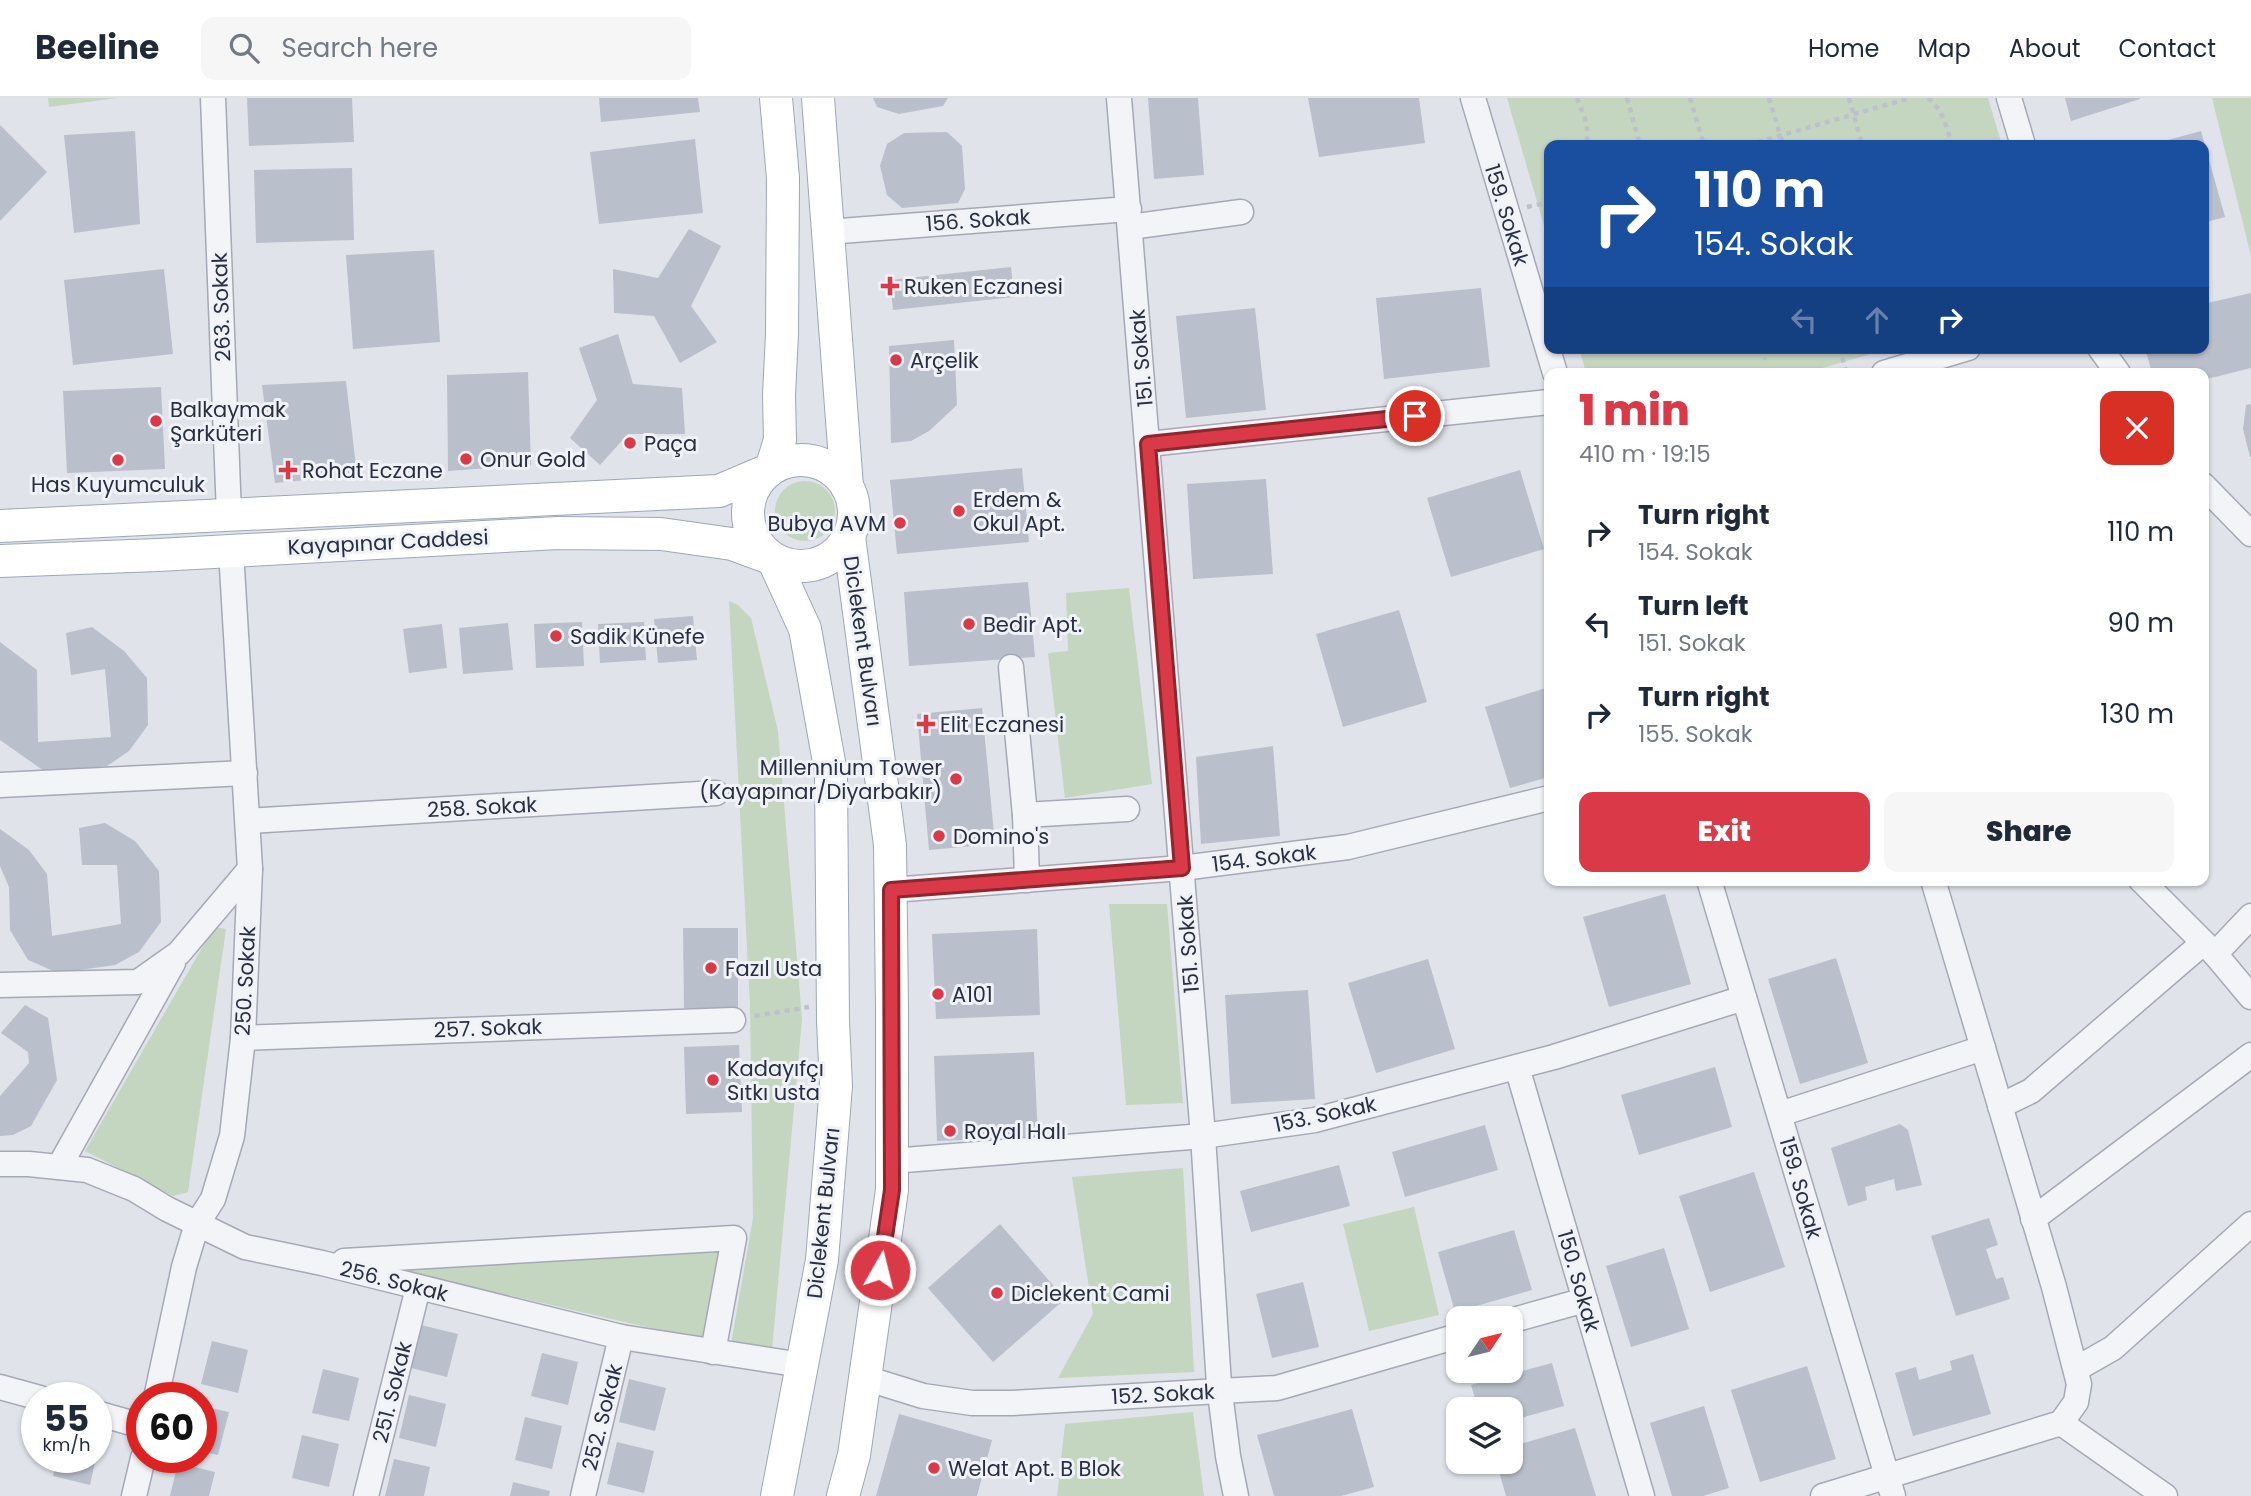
<!DOCTYPE html>
<html lang="en">
<head>
<meta charset="utf-8">
<style>
	:root { --surface:#fff; --page:#f6f6f7; --text:#1f2937; --muted:#747a83; --line:#e0e1e3; --accent:#da3a47 }
	body { margin:0; font-family:Poppins,sans-serif; background:var(--page); color:var(--text); height:100vh; display:flex; flex-direction:column; font-size:26px; white-space:nowrap }
	* { box-sizing:border-box; margin:0 }
	p { font-size:23px; color:var(--muted) }
	.icon { flex:none; width:38px; height:38px; fill:none; stroke:currentColor; stroke-width:2; stroke-linecap:round; stroke-linejoin:round }
	.map { position:relative; flex:1; overflow:hidden }
	.panel { position:absolute; left:1544px; top:270px; width:665px; height:518px; display:flex; flex-direction:column; background:var(--surface); border-radius:14px; box-shadow:0 2px 5px #0004 }
	.panel>* { flex:none }
	.guide { position:absolute; left:1544px; top:42px; width:665px; height:214px; border-radius:14px; box-shadow:0 2px 5px #0004; background:#1a4fa0; color:#fff; overflow:hidden }
	.needle { width:46px; rotate:55deg }
	.buttons { position:absolute; left:1446px; top:1208px; display:grid; gap:14px }
	.buttons a { display:grid; place-items:center; width:77px; height:77px; border-radius:14px; background:var(--surface); box-shadow:0 2px 5px #0004; font-size:35px }
	.speed { position:absolute; left:21px; top:1284px; display:flex; gap:14px; font-size:35px; font-weight:700; text-align:center }
	.speed>* { display:grid; place-content:center; width:91px; height:91px; border-radius:50%; background:var(--surface); box-shadow:0 2px 5px #0004; line-height:1 }
	.speed small { font-size:18px; font-weight:400 }
	.speed .limit { border:10px solid #d22; background:#fff; color:#111 }
	.pin { position:absolute; display:grid; place-items:center; width:60px; height:60px; color:#fff; margin:-30px; border:4px solid #fff; border-radius:50%; box-shadow:0 2px 7px #0007 }
	.me { position:absolute; width:77px; margin:-38px; rotate:8deg; stroke-linejoin:round; filter:drop-shadow(0 0 5px #0008) }
	.turn { display:flex; align-items:center; gap:24px; height:147px; padding:0 35px; font-size:32px }
	.turn .icon { width:91px; height:91px; stroke-width:2.5 }
	.turn b { display:block; font-size:49px; line-height:60px }
	.lanes { display:flex; align-items:center; height:66px; padding:0 35px; background:#0003; justify-content:center; gap:35px; direction:ltr }
	.lanes .off { opacity:.35 }
	.round { display:grid; place-items:center; flex:none; width:74px; height:74px; border-radius:14px; background:var(--page) }
	.headline { display:flex; align-items:center; justify-content:space-between; height:119px; padding:0 35px }
	h1 { font-size:42px; font-weight:800; line-height:52px; color:var(--accent) }
	.primary-button { display:flex; gap:14px; margin-top:auto; padding:14px 35px }
	.primary-button a { flex:1; height:80px; border-radius:14px; background:var(--accent); color:#fff; font-size:28px; font-weight:800; line-height:80px; text-align:center }
	.primary-button a+a { background:var(--page); color:var(--text) }
	ul { padding:0; list-style:none }
	li { display:flex; align-items:center; gap:21px; height:91px; padding:0 35px }
	li div { flex:1 }
	li b { display:block; font-size:26px }
	li em { font-style:normal }
	header { display:flex; align-items:center; gap:42px; box-sizing:border-box; height:98px; padding:0 35px; background:var(--surface); border-bottom:2px solid var(--line) }
	header strong { font-size:33px }
	nav { display:flex; gap:38px; margin-inline-start:auto; font-size:24px }
	.search { width:490px; height:63px; background:var(--page); display:flex; align-items:center; gap:18px; box-sizing:border-box; padding:0 24px; border-radius:14px; color:var(--muted); font-size:26px }
	.map>svg:first-child { display:block }
	.green { fill:#c4d5c0 }
	.building { fill:#b9bfcb }
	.lines { fill:none; stroke-linecap:round; stroke-linejoin:round }
	.minor-casing { stroke:#a5a9b5; stroke-width:27 }
	.major-casing { stroke:#9ea6b7; stroke-width:34 }
	.path { stroke:#bec1c9; stroke-width:4.5; stroke-dasharray:5 5; stroke-linecap:butt }
	.minor { stroke:#f3f4f8; stroke-width:24 }
	.major { stroke:#fff; stroke-width:32 }
	.route-casing { stroke:#8e262e; stroke-width:18 }
	.route { stroke:#da3a47; stroke-width:12 }
	.poi-dot { fill:#da3a47; stroke:#f0f2f7; stroke-width:2.5 }
	.labels { text-anchor:middle; dominant-baseline:central; stroke-width:6; stroke-linejoin:round; paint-order:stroke }
	.street-label { font-size:21px; fill:#272f43; stroke:#f0f2f7 }
	.poi-label { font-size:21px; fill:#272f43; stroke:#f0f2f7; text-anchor:start }
</style>
</head>
<body>
<header>
<strong>Beeline</strong>
<div class="search"><svg class="icon" aria-label="search" viewBox="0 0 24 24"><circle cx="10" cy="10" r="6"/><path d="M15 15l6 6"/></svg>Search here</div>
<nav><a>Home</a><a>Map</a><a>About</a><a>Contact</a></nav>
</header>
<div class="map">
<svg width="2251" height="1398" viewBox="0 0 2251 1398">
	<rect width="100%" height="100%" fill="#e0e3ea"/>
	<!-- green -->
	<g class="green">
		<path d="M48,0H117L49,9Z"/>
		<path d="M1507,0H1988L2002,47H1549V145Z"/>
		<path d="M2212,0H2251V158Z"/>
		<path d="M1579,250H1891L1805,275H1586Z"/>
		<circle cx="805" cy="413" r="30"/>
		<path d="M1129,490L1152,686L1065,700L1048,555L1068,553L1066,495Z"/>
		<path d="M729,503L738,507L751,520L778,633L802,921L772,1252L731,1246L753,1120L750,907Z"/>
		<path d="M1109,806H1167L1183,1005L1126,1007Z"/>
		<path d="M214,829L226,831L188,1094L173,1098L85,1053Z"/>
		<path d="M1183,1070L1194,1274L1058,1280L1093,1216L1072,1079Z"/>
		<path d="M1414,1109L1439,1217L1369,1233L1343,1126Z"/>
		<path d="M724,1151L707,1243L409,1174V1167Z"/>
		<path d="M1193,1314L1204,1398H1057L1065,1326Z"/>
	</g>
	<!-- building -->
	<g class="building">
		<path d="M247,0H352L354,44L249,48Z"/>
		<path d="M599,0H698L700,14L601,24Z"/>
		<path d="M873,0H948L943,8L899,16L877,9Z"/>
		<path d="M1148,0H1198L1204,77L1154,81Z"/>
		<path d="M1308,0H1419L1425,45L1319,59Z"/>
		<path d="M2065,0H2140V1L2071,23Z"/>
		<path d="M0,27L47,74L0,123Z"/>
		<path d="M135,33L140,126L74,135L64,37Z"/>
		<path d="M2201,33L2225,119L2203,125V47L2153,46Z"/>
		<path d="M947,34L962,48L965,91L958,105L902,110L887,97L880,68L887,46L904,35Z"/>
		<path d="M695,41L703,115L599,126L590,54Z"/>
		<path d="M352,70L354,142L256,145L254,72Z"/>
		<path d="M689,131L721,148L691,208L717,244L680,265L654,218L614,215L613,171L658,180Z"/>
		<path d="M434,152L440,244L353,251L346,157Z"/>
		<path d="M1011,169L1014,199L893,212L890,182Z"/>
		<path d="M164,171L173,256L73,267L64,182Z"/>
		<path d="M1481,190L1490,269L1384,281L1376,200Z"/>
		<path d="M2251,195V270L2203,282V275H2152L2145,250H2203V206Z"/>
		<path d="M1255,210L1266,312L1186,320L1176,218Z"/>
		<path d="M618,236L633,286L682,290L685,336H628L600,367L570,340L597,302L579,250Z"/>
		<path d="M954,242L957,307L929,333L911,343L891,345L889,248Z"/>
		<path d="M528,274L531,367L448,373L447,277Z"/>
		<path d="M346,283L357,377L275,385L262,287Z"/>
		<path d="M161,289L165,371L67,375L63,293Z"/>
		<path d="M2251,306V359H2250L2243,331L2246,307Z"/>
		<path d="M1022,370L1029,444L897,456L890,382Z"/>
		<path d="M1520,372L1544,451L1451,479L1427,400Z"/>
		<path d="M1266,381L1273,476L1193,481L1187,386Z"/>
		<path d="M1028,484L1035,559L909,568L904,494Z"/>
		<path d="M1399,512L1427,604L1343,629L1316,536Z"/>
		<path d="M693,518L697,562L658,565L654,521Z"/>
		<path d="M582,524L584,568L536,570L534,526Z"/>
		<path d="M644,524L646,562L600,565L598,526Z"/>
		<path d="M508,525L513,572L463,576L459,530Z"/>
		<path d="M442,526L447,570L409,575L403,531Z"/>
		<path d="M92,529L124,553L147,580L148,627L129,653L107,668L47,675L0,642V544L37,572L38,644L111,639L105,571L71,577L66,535Z"/>
		<path d="M1549,589V679L1510,690L1485,609Z"/>
		<path d="M982,610L995,746L929,752L917,616Z"/>
		<path d="M1273,648L1280,738L1201,746L1196,659Z"/>
		<path d="M105,725L135,743L159,773L161,824L139,854L115,867L58,875L28,862L10,832L9,789L0,768V731L29,752L47,776L52,838L121,826L117,767H82L79,730Z"/>
		<path d="M1665,796L1691,886L1609,909L1583,819Z"/>
		<path d="M683,830H738V910H684Z"/>
		<path d="M1037,831L1040,917L936,921L932,836Z"/>
		<path d="M1836,860L1868,965L1800,986L1768,881Z"/>
		<path d="M1428,861L1455,951L1376,975L1348,885Z"/>
		<path d="M1308,892L1315,1001L1231,1006L1225,897Z"/>
		<path d="M25,907L48,920L57,982L31,1028L13,1037L0,1038V998L29,965L28,954L1,935Z"/>
		<path d="M739,947L742,1014L686,1016L684,949Z"/>
		<path d="M1034,954L1038,1039L937,1043L934,958Z"/>
		<path d="M1715,969L1732,1029L1639,1057L1621,997Z"/>
		<path d="M1900,1026L1908,1032L1922,1087L1896,1093L1894,1081L1865,1089L1867,1102L1848,1108L1831,1050Z"/>
		<path d="M1485,1027L1498,1072L1405,1099L1392,1054Z"/>
		<path d="M1339,1067L1350,1108L1251,1134L1240,1093Z"/>
		<path d="M1754,1074L1785,1169L1710,1194L1679,1098Z"/>
		<path d="M1989,1120L1998,1147L1986,1151L1996,1181L2003,1179L2010,1201L1956,1218L1931,1138Z"/>
		<path d="M1000,1126L1065,1201L993,1264L928,1190Z"/>
		<path d="M1514,1132L1532,1192L1455,1214L1438,1154Z"/>
		<path d="M1664,1150L1689,1231L1631,1249L1606,1168Z"/>
		<path d="M1303,1184L1319,1249L1272,1260L1256,1196Z"/>
		<path d="M421,1227L458,1236L447,1279L411,1270Z"/>
		<path d="M212,1243L248,1252L238,1295L201,1286Z"/>
		<path d="M542,1255L578,1264L568,1307L531,1298Z"/>
		<path d="M1973,1256L1991,1316L1913,1338L1895,1275L1916,1269L1919,1282L1952,1272L1950,1263Z"/>
		<path d="M1552,1265L1564,1308L1510,1323V1311H1478L1471,1287Z"/>
		<path d="M1807,1268L1836,1361L1760,1384L1731,1292Z"/>
		<path d="M323,1271L359,1280L349,1323L312,1315Z"/>
		<path d="M629,1281L666,1290L655,1333L619,1324Z"/>
		<path d="M409,1297L446,1306L436,1349L399,1340Z"/>
		<path d="M201,1308L229,1314L218,1357L201,1353Z"/>
		<path d="M1704,1308L1729,1390L1703,1398H1672L1650,1325Z"/>
		<path d="M1352,1311L1374,1389L1341,1398H1274L1257,1337Z"/>
		<path d="M899,1316L992,1342L977,1398H876Z"/>
		<path d="M525,1319L562,1328L552,1371L515,1362Z"/>
		<path d="M1575,1330L1596,1398H1506L1496,1363H1510V1349Z"/>
		<path d="M302,1337L339,1346L329,1389L292,1380Z"/>
		<path d="M617,1344L654,1353L644,1395L607,1386Z"/>
		<path d="M57,1360H96L90,1387L53,1378Z"/>
		<path d="M394,1361L430,1369L424,1398H385Z"/>
		<path d="M178,1365L215,1374L209,1398H170Z"/>
		<path d="M513,1384L550,1393L549,1398H510Z"/>
	</g>
	<g class="lines">
		<defs>
			<g id="minor">
				<path d="M213,0L229,417"/>
				<path d="M1119,0L1203,1038L1219,1287L1228,1358L1236,1398"/>
				<path d="M1473,0L1555,275"/>
				<path d="M2009,0L2023,47"/>
				<path d="M1130,129L1241,114"/>
				<path d="M827,134L1129,111"/>
				<path d="M2100,250L2118,275"/>
				<path d="M1884,275L1968,250"/>
				<path d="M1148,346L1549,304"/>
				<path d="M2203,387L2251,436"/>
				<path d="M1011,569L1025,717L1027,782"/>
				<path d="M0,687L245,675"/>
				<path d="M1025,717L1127,711"/>
				<path d="M248,723L716,695"/>
				<path d="M1709,782L1893,1398"/>
				<path d="M2141,782L2215,856L2251,899"/>
				<path d="M891,792L1182,770L1348,749L1549,700"/>
				<path d="M2215,856L2251,818"/>
				<path d="M0,887L138,884L179,855L250,771"/>
				<path d="M243,940L733,922"/>
				<path d="M1517,969L1642,1398"/>
				<path d="M2000,1008L2031,993L2203,845"/>
				<path d="M1780,1016L1983,950"/>
				<path d="M892,1063L1203,1038L1315,1022L1554,959L1744,900"/>
				<path d="M0,1066H29L87,1072L134,1091L167,1111L245,1149L322,1165L621,1239L802,1267"/>
				<path d="M59,1069L173,865"/>
				<path d="M2033,1121L2251,957"/>
				<path d="M344,1163L734,1140L713,1254"/>
				<path d="M1510,1223L1585,1202"/>
				<path d="M2076,1271L2113,1250L2251,1126"/>
				<path d="M865,1280L923,1298L972,1305H1012L1220,1293L1277,1290L1458,1238"/>
				<path d="M0,1289L40,1300"/>
				<path d="M156,1300L184,1169L197,1126L213,1101L232,1038L243,940L250,771L231,453"/>
				<path d="M96,1315L142,1328"/>
				<path d="M2061,1325L2165,1398"/>
				<path d="M134,1398L143,1360"/>
				<path d="M366,1398L418,1190"/>
				<path d="M583,1398L621,1239"/>
				<path d="M1823,1398L2061,1325L2076,1304L2079,1286L2054,1189L1933,782"/>
			</g>
			<g id="major">
				<path d="M818,0L847,389"/>
				<circle cx="801" cy="415" r="53"/>
				<path d="M0,428L719,393L771,371L780,342L779,297L782,236L783,80L776,0"/>
				<path d="M0,463L158,457L558,435L661,436L732,446L773,461L805,531L831,675L833,923L836,988L822,1162L777,1398"/>
				<path d="M843,1398L854,1357L892,1092V910L890,747L849,439"/>
			</g>
		</defs>
		<!-- minor casing -->
		<use href="#minor" class="minor-casing"/>
		<!-- major casing -->
		<use href="#major" class="major-casing"/>
		<!-- path -->
		<g class="path">
			<path d="M1577,0L1587,26V47"/>
			<path d="M1627,0L1640,47"/>
			<path d="M1690,0L1704,47"/>
			<path d="M1769,0L1783,47"/>
			<path d="M1849,0L1862,47"/>
			<path d="M1928,0C1942,11 1948,30 1951,47"/>
			<path d="M1748,47L1910,0"/>
			<path d="M1527,109L1549,104"/>
			<path d="M1762,250L1765,262"/>
			<path d="M1840,250L1846,275"/>
			<path d="M737,695L794,694"/>
			<path d="M755,918L809,909"/>
		</g>
		<!-- minor -->
		<use href="#minor" class="minor"/>
		<!-- major -->
		<use href="#major" class="major"/>
	</g>
	<g class="lines">
		<defs>
			<path id="route" d="M880,1172L892,1092L891,792L1182,770L1148,346L1415,318"/>
		</defs>
		<!-- route casing -->
		<use href="#route" class="route-casing"/>
		<!-- route -->
		<use href="#route" class="route"/>
	</g>
	<!-- markers -->
	<g class="poi-dot">
		<path d="M886.5 177.5h7v7h7v7h-7v7h-7v-7h-7v-7h7z"/>
		<circle cx="896" cy="262" r="7"/>
		<circle cx="156" cy="323" r="7"/>
		<circle cx="630" cy="345" r="7"/>
		<circle cx="466" cy="361" r="7"/>
		<circle cx="118" cy="362" r="7"/>
		<path d="M284.5 361.5h7v7h7v7h-7v7h-7v-7h-7v-7h7z"/>
		<circle cx="959" cy="413" r="7"/>
		<circle cx="900" cy="425" r="7"/>
		<circle cx="969" cy="526" r="7"/>
		<circle cx="556" cy="538" r="7"/>
		<path d="M922.5 615.5h7v7h7v7h-7v7h-7v-7h-7v-7h7z"/>
		<circle cx="956" cy="681" r="7"/>
		<circle cx="939" cy="738" r="7"/>
		<circle cx="711" cy="870" r="7"/>
		<circle cx="938" cy="896" r="7"/>
		<circle cx="713" cy="982" r="7"/>
		<circle cx="950" cy="1033" r="7"/>
		<circle cx="997" cy="1195" r="7"/>
		<circle cx="934" cy="1370" r="7"/>
	</g>
	<g class="labels">
		<!-- street labels -->
		<g class="street-label">
			<text transform="translate(1507 117) rotate(73)">159. Sokak</text>
			<text transform="translate(978 122) rotate(-4)">156. Sokak</text>
			<text transform="translate(221 209) rotate(-92)">263. Sokak</text>
			<text transform="translate(1141 260) rotate(-95)">151. Sokak</text>
			<text transform="translate(388 444) rotate(-3)">Kayapınar Caddesi</text>
			<text transform="translate(863 543) rotate(82)">Diclekent Bulvarı</text>
			<text transform="translate(482 709) rotate(-3)">258. Sokak</text>
			<text transform="translate(1264 760) rotate(-7)">154. Sokak</text>
			<text transform="translate(1188 846) rotate(-94)">151. Sokak</text>
			<text transform="translate(245 883) rotate(-87)">250. Sokak</text>
			<text transform="translate(488 930) rotate(-2)">257. Sokak</text>
			<text transform="translate(1325 1016) rotate(-12)">153. Sokak</text>
			<text transform="translate(1801 1090) rotate(74)">159. Sokak</text>
			<text transform="translate(823 1115) rotate(-84)">Diclekent Bulvarı</text>
			<text transform="translate(394 1183) rotate(14)">256. Sokak</text>
			<text transform="translate(1579 1183) rotate(74)">150. Sokak</text>
			<text transform="translate(392 1294) rotate(-76)">251. Sokak</text>
			<text transform="translate(1163 1296) rotate(-3)">152. Sokak</text>
			<text transform="translate(602 1319) rotate(-76)">252. Sokak</text>
		</g>
		<!-- poi labels -->
		<g class="poi-label">
			<text x="904" y="188">Ruken Eczanesi</text>
			<text x="910" y="262">Arçelik</text>
			<text x="170" y="311">Balkaymak<tspan x="170" dy="24">Şarküteri</tspan></text>
			<text x="644" y="345">Paça</text>
			<text x="480" y="361">Onur Gold</text>
			<text x="302" y="372">Rohat Eczane</text>
			<text x="118" y="386" text-anchor="middle">Has Kuyumculuk</text>
			<text x="973" y="401">Erdem &amp;<tspan x="973" dy="24">Okul Apt.</tspan></text>
			<text x="886" y="425" text-anchor="end">Bubya AVM</text>
			<text x="983" y="526">Bedir Apt.</text>
			<text x="570" y="538">Sadik Künefe</text>
			<text x="940" y="626">Elit Eczanesi</text>
			<text x="942" y="669" text-anchor="end">Millennium Tower<tspan x="942" dy="24">(Kayapınar/Diyarbakır)</tspan></text>
			<text x="953" y="738">Domino's</text>
			<text x="725" y="870">Fazıl Usta</text>
			<text x="952" y="896">A101</text>
			<text x="727" y="970">Kadayıfçı<tspan x="727" dy="24">Sıtkı usta</tspan></text>
			<text x="964" y="1033">Royal Halı</text>
			<text x="1011" y="1195">Diclekent Cami</text>
			<text x="948" y="1370">Welat Apt. B Blok</text>
		</g>
	</g>
</svg>
<div class="buttons">
<a><svg class="needle" viewBox="-14 -14 28 28"><path d="M0-13l5 13h-10z" fill="#e53935"/><path d="M0 13l5-13h-10z" fill="#747a83"/></svg></a>
<a><svg class="icon" aria-label="layers" viewBox="0 0 24 24"><path d="M12 4l9 5-9 5-9-5zM3 14l9 5 9-5"/></svg></a>
</div>
<div class="speed"><div>55<small>km/h</small></div><div class="limit">60</div></div>
<div class="pin" style="left:1415px;top:318px;background:#d93025"><svg class="icon" aria-label="arrive" viewBox="0 0 24 24"><path d="M6 21V4h12l-3 4 3 4H6"/></svg></div>
<svg class="me" style="left:880px;top:1172px" viewBox="-20 -20 40 40"><circle r="17" fill="#da3a47" stroke="#fff" stroke-width="3"/><path d="M0-11L8 9 0 5-8 9z" fill="#fff"/></svg>
<div class="guide">
<div class="turn"><svg class="icon" aria-label="right" viewBox="0 0 24 24"><path d="M7 20v-9h11M14 6l5 5-5 5"/></svg><div><b>110 m</b>154. Sokak</div></div>
<div class="lanes"><svg class="icon off" aria-label="left" viewBox="0 0 24 24"><path d="M17 20v-9H6M10 6l-5 5 5 5"/></svg><svg class="icon off" aria-label="ahead" viewBox="0 0 24 24"><path d="M12 20V5M6 11l6-6 6 6"/></svg><svg class="icon" aria-label="right" viewBox="0 0 24 24"><path d="M7 20v-9h11M14 6l5 5-5 5"/></svg></div>
</div>
<section class="panel">
<div class="headline"><div><h1>1 min</h1><p>410 m · 19:15</p></div><a class="round" style="background:#d93025;color:#fff"><svg class="icon" aria-label="close" viewBox="0 0 24 24"><path d="M6 6l12 12M18 6L6 18"/></svg></a></div>
<ul>
<li><svg class="icon" aria-label="right" viewBox="0 0 24 24"><path d="M7 20v-9h11M14 6l5 5-5 5"/></svg><div><b>Turn right</b><p>154. Sokak</p></div><em>110 m</em></li>
<li><svg class="icon" aria-label="left" viewBox="0 0 24 24"><path d="M17 20v-9H6M10 6l-5 5 5 5"/></svg><div><b>Turn left</b><p>151. Sokak</p></div><em>90 m</em></li>
<li><svg class="icon" aria-label="right" viewBox="0 0 24 24"><path d="M7 20v-9h11M14 6l5 5-5 5"/></svg><div><b>Turn right</b><p>155. Sokak</p></div><em>130 m</em></li>
</ul>
<div class="primary-button"><a>Exit</a><a>Share</a></div>
</section>
</div>
</body>
</html>
